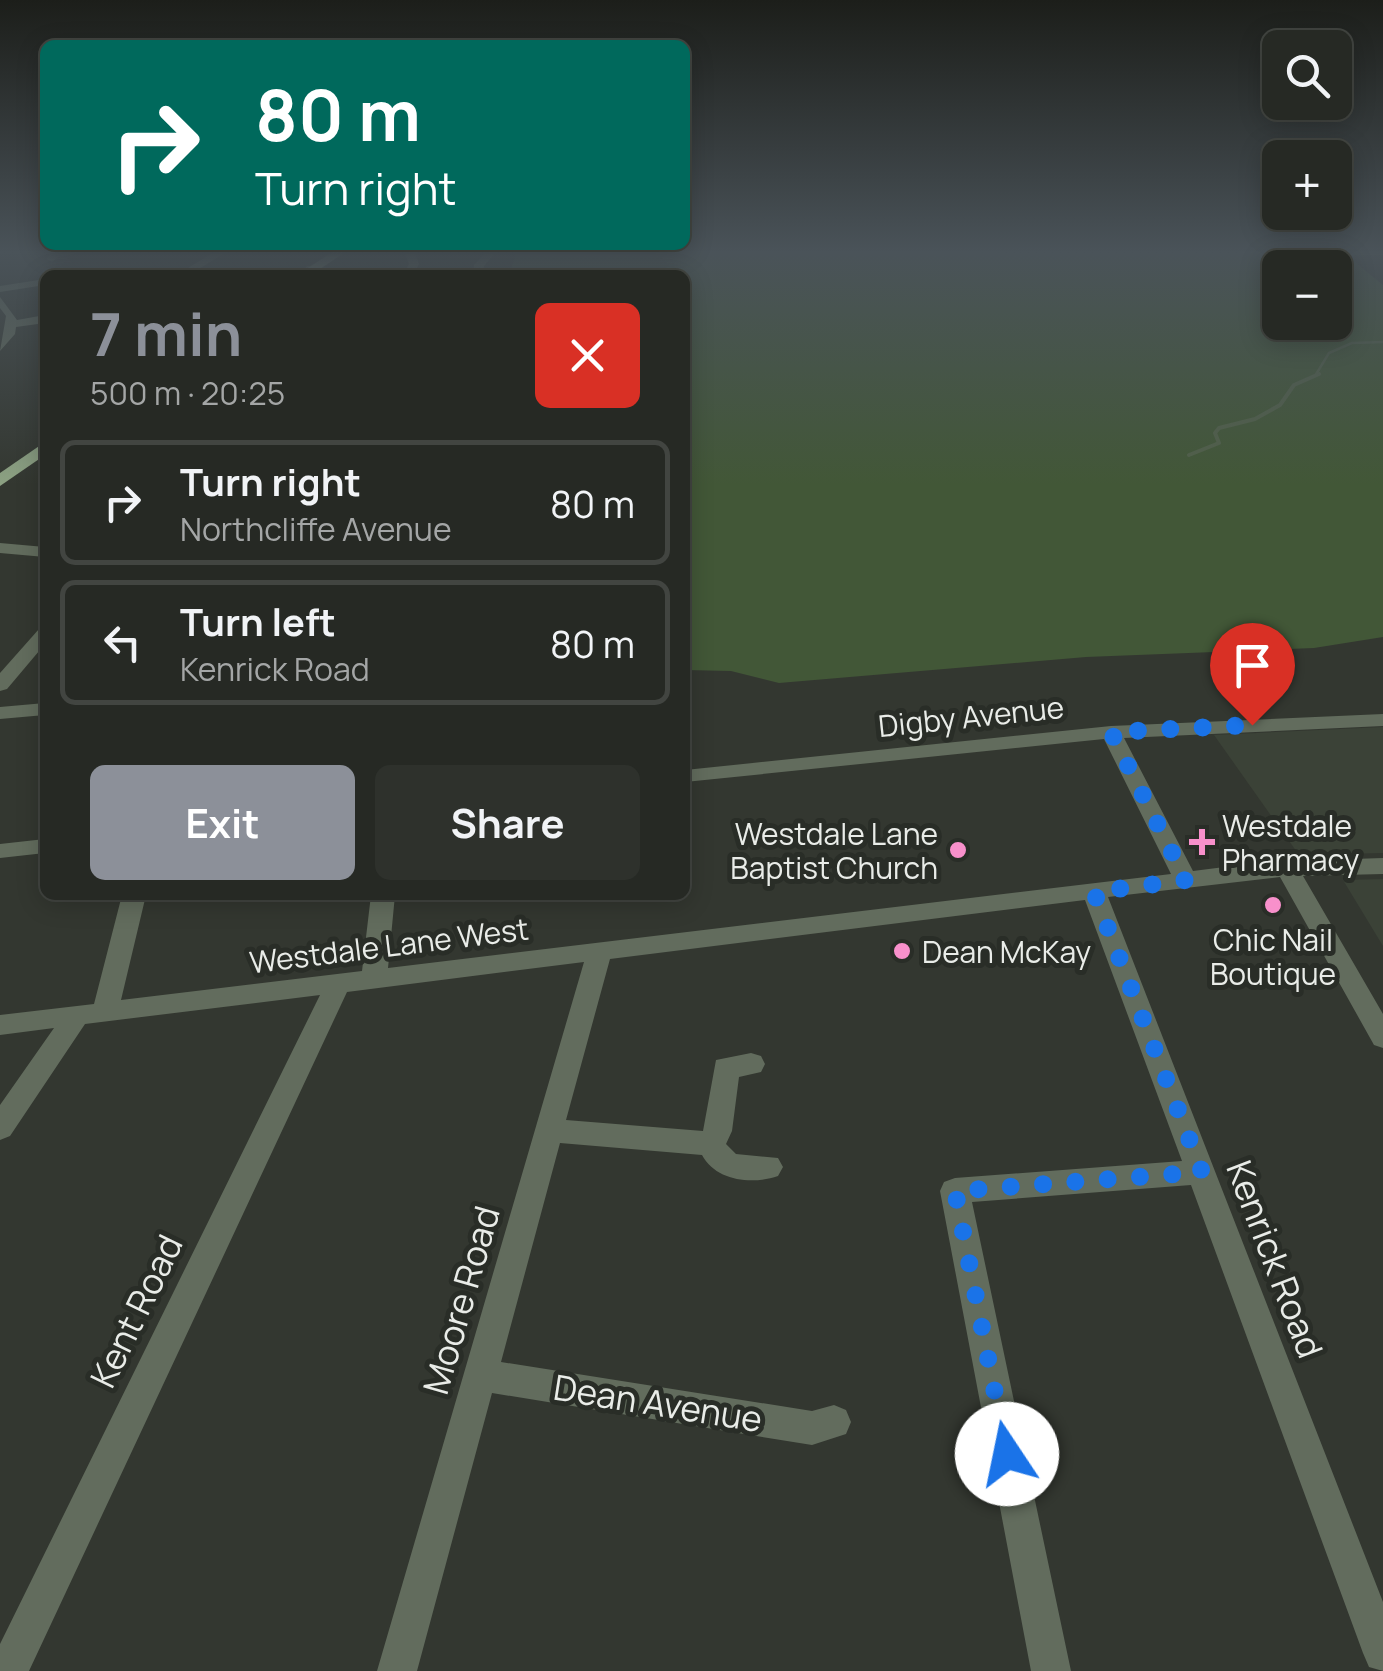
<!DOCTYPE html>
<html lang="en">
<head>
<meta charset="utf-8">
<style>
	:root { --surface:#262924; --page:#2e312c; --text:#f1f3f6; --muted:#a4a6a6; --line:#424541; --accent:#8c9099 }
	body { margin:0; font-family:Manrope,sans-serif; background:var(--page); color:var(--text); height:100vh; display:flex; flex-direction:column; font-size:38px; white-space:nowrap }
	* { box-sizing:border-box; margin:0 }
	p { font-size:32px; color:var(--muted) }
	.icon { flex:none; width:55px; height:55px; fill:none; stroke:currentColor; stroke-width:2; stroke-linecap:round; stroke-linejoin:round }
	.map { position:relative; flex:1; overflow:hidden }
	.side { position:absolute; left:40px; top:270px; width:650px; height:630px; display:flex; flex-direction:column; background:var(--surface); border-radius:15px; box-shadow:0 5px 25px #0003,0 0 0 2px var(--line) }
	.side>* { flex:none }
	.hud { position:absolute; left:40px; top:40px; width:650px; height:210px; border-radius:15px; box-shadow:0 5px 25px #0003,0 0 0 2px var(--line); background:#00695c; color:#fff; overflow:hidden }
	.buttons { position:absolute; left:1262px; top:30px; display:grid; gap:20px }
	.buttons a { display:grid; place-items:center; width:90px; height:90px; border-radius:15px; background:var(--surface); box-shadow:0 5px 25px #0003,0 0 0 2px var(--line); font-size:50px }
	.pin { position:absolute; display:grid; place-items:center; width:85px; height:85px; color:#fff; margin:-102px -42px; border-radius:50% 50% 50% 0; rotate:-45deg; box-shadow:0 0 10px #0007 }
	.pin .icon { rotate:45deg }
	.me { position:absolute; width:110px; margin:-55px; rotate:349deg; stroke-linejoin:round; filter:drop-shadow(0 0 8px #0008) }
	.turn { display:flex; align-items:center; gap:35px; height:210px; padding:0 50px; font-size:45px }
	.turn .icon { width:130px; height:130px; stroke-width:2.5 }
	.turn b { display:block; font-size:70px; line-height:85px }
	.round { display:grid; place-items:center; flex:none; width:105px; height:105px; border-radius:15px; background:var(--page) }
	.overview { display:flex; align-items:center; justify-content:space-between; height:170px; padding:0 50px }
	h1 { font-size:60px; font-weight:700; line-height:75px; color:var(--accent) }
	.action { display:flex; gap:20px; margin-top:auto; padding:20px 50px }
	.action a { flex:1; height:115px; border-radius:15px; background:var(--accent); color:#fff; font-size:40px; font-weight:700; line-height:115px; text-align:center }
	.action a+a { background:var(--page); color:var(--text) }
	ul { padding:0; list-style:none }
	li { display:flex; align-items:center; gap:30px; height:125px; margin:0 20px 15px; padding:0 30px; border:5px solid var(--line); border-radius:15px }
	li div { flex:1 }
	li b { display:block; font-size:38px }
	li em { font-style:normal }
	.map>svg:first-child { display:block }
	.built { fill:#3b4237 }
	.green { fill:#425737; fill-rule:evenodd }
	.lines { fill:none; stroke-linecap:round; stroke-linejoin:round }
	.stream-far1 { stroke:#516049; stroke-width:2.5 }
	.stream { stroke:#516049; stroke-width:4 }
	.minor { fill:#626c5d; fill-rule:evenodd }
	.major { fill:#8ca182; fill-rule:evenodd }
	.route { stroke:#1a73e8; stroke-width:18; stroke-dasharray:0 32.4 }
	.poi-dot { fill:#f890cb; stroke:#292d27; stroke-width:4 }
	.labels { text-anchor:middle; dominant-baseline:central; stroke-width:10; stroke-linejoin:round; paint-order:stroke }
	.street-label { font-size:30px; fill:#e9ece8; stroke:#292d27 }
	.poi-label { font-size:30px; fill:#e9ece8; stroke:#292d27; text-anchor:start }
	.near-street-label { font-size:35px; fill:#e9ece8; stroke:#292d27 }
</style>
</head>
<body>
<div class="map">
<svg width="1383" height="1671" viewBox="0 0 1383 1671">
	<rect width="100%" height="100%" fill="#333730"/>
	<!-- built -->
	<g class="built">
		<path d="M1383,727V853L1299,855L1214,735Z"/>
		<path d="M1383,879V946L1343,880Z"/>
	</g>
	<!-- green -->
	<path class="green" d="M517,251L1345,254L1383,285V637L1314,648L1086,657L779,683L731,671L685,670V275H509ZM1280,268H1335V322H1280Z"/>
	<g class="lines">
		<!-- stream-far1 -->
		<path class="stream-far1" d="M1315,376L1329,353L1352,343L1383,342"/>
		<!-- stream -->
		<path class="stream" d="M1189,455L1219,443L1215,433L1219,428L1255,419L1280,405L1294,385L1319,374"/>
		<!-- minor -->
		<g class="minor">
			<path d="M0,251H6L0,254Z"/>
			<path d="M216,251H228L192,273L183,271Z"/>
			<path d="M404,251H414L419,264L413,275H403L409,264Z"/>
			<path d="M487,251L496,252L484,266L483,275H473L474,265Z"/>
			<path d="M1235,251H1383V255L1240,254Z"/>
			<path d="M50,252L83,251L84,252L58,257L52,262L47,259Z"/>
			<path d="M307,266L377,272L382,275L303,271Z"/>
			<path d="M139,271L144,275H126L127,273Z"/>
			<path d="M45,279V285L0,292V286Z"/>
			<path d="M0,297L17,320L45,315V323L16,327L15,334L0,351L6,316L0,308Z"/>
			<path d="M0,543L45,547V557L0,553Z"/>
			<path d="M45,628V644L7,689L0,691V673L39,629Z"/>
			<path d="M45,703V715L0,719V707Z"/>
			<path d="M1383,714V726L1124,738L1193,871L1264,862L1383,858V874L1303,876L1383,1014V1048L1374,1045L1280,877L1108,897L1383,1602V1671L1369,1667L1363,1653L1191,1185L972,1202L1071,1671H1031L940,1191L944,1182L955,1178L1182,1161L1085,900L610,959L566,1120L703,1131L716,1060L751,1053L761,1056L765,1064L761,1072L739,1077L732,1131L726,1144L736,1154L778,1158L783,1167L778,1176C752,1185 716,1181 702,1155L560,1143L501,1362L812,1411L834,1405L846,1410L851,1422L846,1434L812,1445L492,1393L417,1671H377L584,962L347,992L29,1671H0V1644L320,995L85,1024L10,1136L0,1140V1105L54,1028L0,1035V1015L94,1004L122,895H146L121,1000L362,971L371,895H395L388,968L1171,874L1104,739L685,782V770L1111,726Z"/>
			<path d="M45,839V853L0,858V844Z"/>
		</g>
		<!-- major -->
		<g class="major">
			<path d="M334,251H347L311,275H297Z"/>
			<path d="M45,442V455L0,486V473Z"/>
		</g>
	</g>
	<!-- sky -->
	<linearGradient id="sky" x2="0" y2="1"><stop stop-color="#1c1e1a"/><stop offset="0.52" stop-color="#4a5359"/><stop offset="1" stop-color="#4a5359" stop-opacity="0"/></linearGradient>
	<rect width="1383" height="485" fill="url(#sky)"/>
	<g class="lines">
		<!-- route -->
		<path class="route" d="M1007,1454L955,1191L1202,1172L1094,892L1186,880L1111,732L1252,725"/>
	</g>
	<!-- markers -->
	<g class="poi-dot">
		<path d="M1197 827h10v10h10v10h-10v10h-10v-10h-10v-10h10z"/>
		<circle cx="958" cy="850" r="10"/>
		<circle cx="1273" cy="905" r="10"/>
		<circle cx="902" cy="951" r="10"/>
	</g>
	<g class="labels">
		<!-- street labels -->
		<g class="street-label">
			<text transform="translate(971 716) rotate(-6)">Digby Avenue</text>
			<text transform="translate(389 945) rotate(-7)">Westdale Lane West</text>
		</g>
		<!-- poi labels -->
		<g class="poi-label">
			<text x="1222" y="825">Westdale<tspan x="1222" dy="34">Pharmacy</tspan></text>
			<text x="938" y="833" text-anchor="end">Westdale Lane<tspan x="938" dy="34">Baptist Church</tspan></text>
			<text x="1273" y="939" text-anchor="middle">Chic Nail<tspan x="1273" dy="34">Boutique</tspan></text>
			<text x="922" y="951">Dean McKay</text>
		</g>
		<!-- near-street labels -->
		<g class="near-street-label">
			<text transform="translate(1275 1259) rotate(69)">Kenrick Road</text>
			<text transform="translate(461 1300) rotate(-74)">Moore Road</text>
			<text transform="translate(136 1311) rotate(-64)">Kent Road</text>
			<text transform="translate(658 1403) rotate(9)">Dean Avenue</text>
		</g>
	</g>
</svg>
<div class="buttons">
<a><svg class="icon" aria-label="search" viewBox="0 0 24 24"><circle cx="10" cy="10" r="6"/><path d="M15 15l6 6"/></svg></a>
<a>+</a>
<a>−</a>
</div>
<div class="pin" style="left:1252px;top:725px;background:#d93025"><svg class="icon" aria-label="arrive" viewBox="0 0 24 24"><path d="M6 21V4h12l-3 4 3 4H6"/></svg></div>
<svg class="me" style="left:1007px;top:1454px" viewBox="-20 -20 40 40"><circle r="19" fill="#fff"/><path d="M0-13L10 11 0 6-10 11z" fill="#1a73e8"/></svg>
<div class="hud">
<div class="turn"><svg class="icon" aria-label="right" viewBox="0 0 24 24"><path d="M7 20v-9h11M14 6l5 5-5 5"/></svg><div><b>80 m</b>Turn right</div></div>
</div>
<section class="side">
<div class="overview"><div><h1>7 min</h1><p>500 m · 20:25</p></div><a class="round" style="background:#d93025;color:#fff"><svg class="icon" aria-label="close" viewBox="0 0 24 24"><path d="M6 6l12 12M18 6L6 18"/></svg></a></div>
<ul>
<li><svg class="icon" aria-label="right" viewBox="0 0 24 24"><path d="M7 20v-9h11M14 6l5 5-5 5"/></svg><div><b>Turn right</b><p>Northcliffe Avenue</p></div><em>80 m</em></li>
<li><svg class="icon" aria-label="left" viewBox="0 0 24 24"><path d="M17 20v-9H6M10 6l-5 5 5 5"/></svg><div><b>Turn left</b><p>Kenrick Road</p></div><em>80 m</em></li>
</ul>
<div class="action"><a>Exit</a><a>Share</a></div>
</section>
</div>
</body>
</html>
